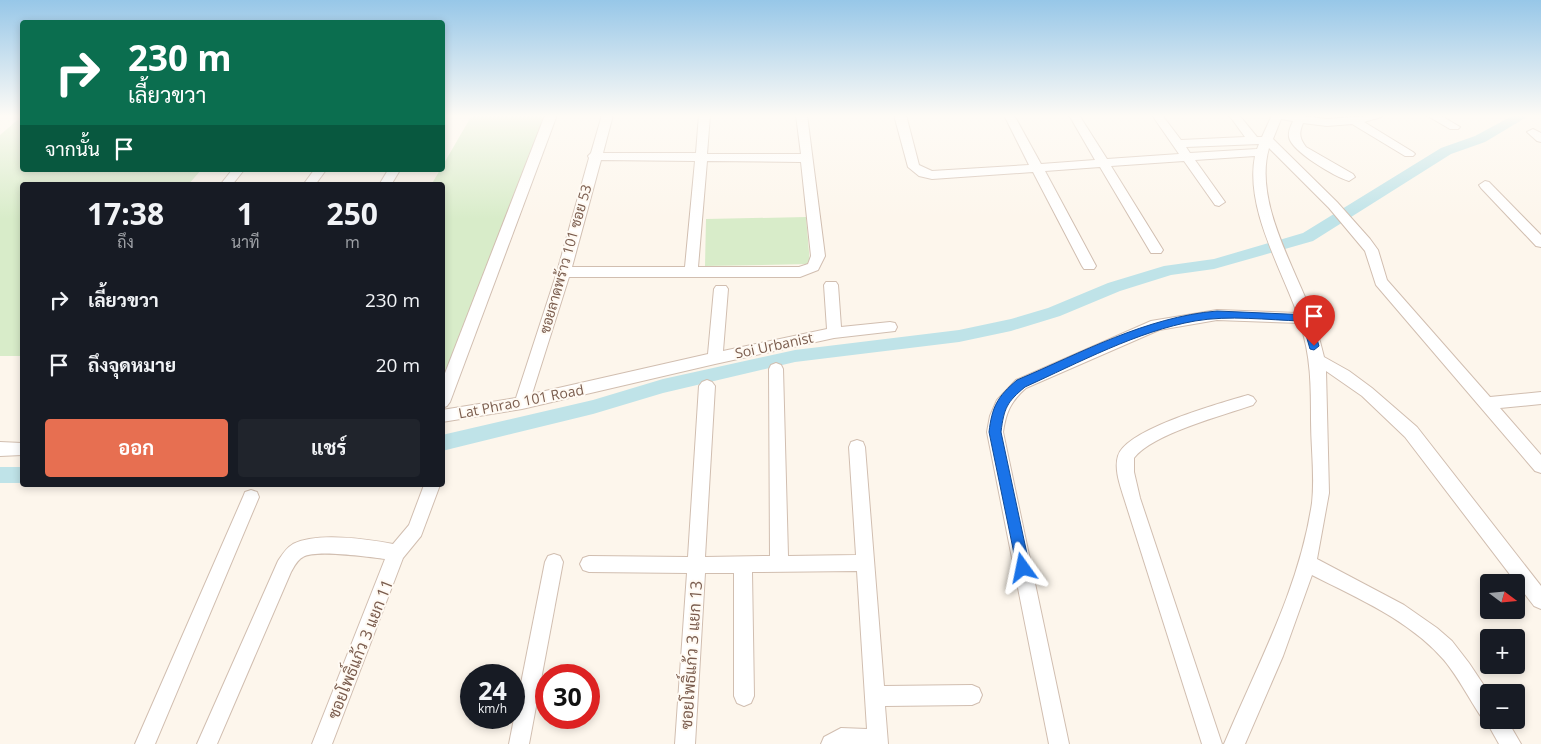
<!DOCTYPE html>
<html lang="th">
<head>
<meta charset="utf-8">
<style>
	:root { --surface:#171b24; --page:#20242c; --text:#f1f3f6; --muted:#9ea1a6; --accent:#e76f51 }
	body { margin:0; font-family:"Open Sans",Sarabun,sans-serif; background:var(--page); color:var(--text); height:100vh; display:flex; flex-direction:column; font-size:19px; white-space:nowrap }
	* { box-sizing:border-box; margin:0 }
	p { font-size:16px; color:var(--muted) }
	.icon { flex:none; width:28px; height:28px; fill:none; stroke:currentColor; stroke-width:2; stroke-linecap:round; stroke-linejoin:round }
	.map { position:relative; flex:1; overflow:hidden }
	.sheet { position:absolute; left:20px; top:182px; width:425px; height:305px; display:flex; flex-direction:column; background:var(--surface); border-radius:5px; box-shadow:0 2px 8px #0003 }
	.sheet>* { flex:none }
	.hud { position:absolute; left:20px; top:20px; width:425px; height:152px; border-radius:5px; box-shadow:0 2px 8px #0003; background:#0b6e4f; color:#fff; overflow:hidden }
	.needle { width:32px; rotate:106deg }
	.controls { position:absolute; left:1480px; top:574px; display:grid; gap:10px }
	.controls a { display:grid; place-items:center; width:45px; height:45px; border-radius:5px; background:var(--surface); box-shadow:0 2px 8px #0003; font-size:25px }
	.speed { position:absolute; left:460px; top:664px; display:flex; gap:10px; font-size:25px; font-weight:700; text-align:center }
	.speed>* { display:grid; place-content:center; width:65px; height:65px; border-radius:50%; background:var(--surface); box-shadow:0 2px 8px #0003; line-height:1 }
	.speed small { font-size:12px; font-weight:400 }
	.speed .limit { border:8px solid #d22; background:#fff; color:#111 }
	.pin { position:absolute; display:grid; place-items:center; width:42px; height:42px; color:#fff; margin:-51px -21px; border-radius:50% 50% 50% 0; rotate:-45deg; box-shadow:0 0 5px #0007 }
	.pin .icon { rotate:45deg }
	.me { position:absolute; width:55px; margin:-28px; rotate:348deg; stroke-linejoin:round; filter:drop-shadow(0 0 4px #0008) }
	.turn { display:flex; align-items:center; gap:18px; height:105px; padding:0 25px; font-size:22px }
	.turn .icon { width:65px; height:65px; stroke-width:2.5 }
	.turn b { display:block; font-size:35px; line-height:42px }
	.then { display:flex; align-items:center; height:48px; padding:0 25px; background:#0003; gap:10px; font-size:19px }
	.eta { display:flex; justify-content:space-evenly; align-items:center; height:85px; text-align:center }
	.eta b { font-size:30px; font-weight:700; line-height:35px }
	.cta { display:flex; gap:10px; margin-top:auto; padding:10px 25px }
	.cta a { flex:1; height:58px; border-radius:5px; background:var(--accent); color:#fff; font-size:20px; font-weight:700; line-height:58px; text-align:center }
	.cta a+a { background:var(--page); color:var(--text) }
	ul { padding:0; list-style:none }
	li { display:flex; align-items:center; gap:15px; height:65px; padding:0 25px }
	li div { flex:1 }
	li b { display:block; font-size:19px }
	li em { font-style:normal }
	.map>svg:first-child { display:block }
	.green { fill:#d8ecc9 }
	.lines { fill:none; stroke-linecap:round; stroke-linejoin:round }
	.canal { fill:#bfe3e8; fill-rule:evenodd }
	.street-casing { stroke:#d1beb0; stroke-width:2 }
	.street { fill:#fff; fill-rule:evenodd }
	.route { fill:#1a73e8; stroke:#114b97 }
	.labels { text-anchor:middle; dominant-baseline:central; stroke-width:4; stroke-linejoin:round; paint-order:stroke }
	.street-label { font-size:14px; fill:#7a5c4d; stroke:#fffaf3 }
	.near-street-label { font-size:16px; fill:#7a5c4d; stroke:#fffaf3 }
</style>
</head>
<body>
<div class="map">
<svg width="1541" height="744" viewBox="0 0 1541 744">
	<rect width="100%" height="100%" fill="#fdf6ec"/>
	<!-- green -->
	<g class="green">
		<path d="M472,115H549L443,392L442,185H431L440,170H442L443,165Z"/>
		<path d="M22,116V170H201L188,185H22V356H0V135Z"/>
		<path d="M806,217L810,264L705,266L706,219Z"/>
	</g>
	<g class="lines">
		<!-- canal -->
		<g class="canal">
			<path d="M1514,115H1530L1485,142L1451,154L1313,241L1214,269L1171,275L1120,291L1060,316L1011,331L959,342L795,362L663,393L593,414L442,451V435L593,400L663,379L795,350L959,330L1011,319L1048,308L1108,283L1164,266L1214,259L1303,233L1441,148L1475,136Z"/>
			<rect x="0" y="467" width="22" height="16"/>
		</g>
		<defs>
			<g id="street">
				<path d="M545,115H557L450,402L447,406L442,408V381Z"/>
				<path d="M602,115H613L603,153H696L699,115H710L707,154H801L796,115H807L825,256L818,270L800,277H569L532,394L708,354L714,289L716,286H726L728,289L723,351L827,329L824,285L826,282H836L838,285L841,327L890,322L895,323L897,327L895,331L834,338L715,364L522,409L442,422V410L516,398L557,272L589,158L588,156L591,153ZM601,160L695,161L685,267H572ZM707,161L801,162L811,256L808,264L799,267H698Z"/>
				<path d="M894,115H906L919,165L932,171L1029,165L1004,115H1014L1041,164L1095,160L1069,115H1079L1107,159L1179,154L1152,115H1162L1181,140L1245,137L1229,115H1239L1257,137H1262L1272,115H1292L1327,119L1382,115L1381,117L1364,122L1413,152L1415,154L1413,156H1405L1352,124L1327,126L1303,123C1299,133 1299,138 1306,147L1353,174L1355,177L1349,181C1335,177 1291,151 1289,137C1288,131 1291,126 1293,121L1281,119L1273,139L1337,202L1370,239L1378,250L1387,280L1490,397L1541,392V404L1500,408L1541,455V473L1535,471L1376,285L1365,251L1360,245L1329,208L1269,148C1254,199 1292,263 1310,309C1316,325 1320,341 1324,357L1349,371L1372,388L1417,427L1541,586V609L1534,606L1405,437L1362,396L1326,371L1329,493L1317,559L1404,605L1437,628L1452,641L1469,663L1489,693V720H1507L1521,744H1499L1485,719L1482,718C1469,699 1459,678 1444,660C1409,620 1359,599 1312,575L1283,656L1245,744H1224C1257,665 1299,590 1312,503C1315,476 1311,448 1311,420C1311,386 1311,356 1300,323L1217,320L1159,330L1026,388C1011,401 1006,412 1003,432L1069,744H1049L987,432L990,416L997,400L1016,380L1151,321L1217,310L1297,313C1280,266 1245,207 1255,156L1195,160L1225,202L1219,206L1215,205L1184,161L1111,166L1163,250L1161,253H1151L1100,167L1045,171L1096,266L1094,269H1084L1082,266L1033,172L932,179L919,176L908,167ZM1259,144L1257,149L1190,153L1186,147Z"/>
				<path d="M1426,115H1440L1460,127L1458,129H1450Z"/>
				<path d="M1533,129L1541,133V142L1537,141L1527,132Z"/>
				<path d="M232,170H244L232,185H220Z"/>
				<path d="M314,170H326L315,185H303Z"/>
				<path d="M388,170H400L391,185H379Z"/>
				<path d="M1485,181L1489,182L1541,235V247L1536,246L1481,188L1479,185Z"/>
				<path d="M776,363L781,365L783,369L788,556L856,555L849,447L851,442L857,440L863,442L865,447L884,686L972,685L979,688L982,695L979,702L972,705L885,706L888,744H821L824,737L841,728L867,729L857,571L752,572L754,696L751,703L744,706L737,703L734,696V573H705L695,744H675L687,573L589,572L583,570L580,564L583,558L589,556L688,557L699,386L702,382L707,380L712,382L715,386L705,557L770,556L769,369L771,365Z"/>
				<path d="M1248,395L1253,397L1256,401L1253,405C1224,415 1152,434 1134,458V472L1140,498L1222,744H1202L1124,498C1120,485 1114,469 1118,456C1126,429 1221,403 1248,395Z"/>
				<path d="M0,442L22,443V455L0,456Z"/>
				<path d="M424,485H440L421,536L403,558L332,744H312L385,559C369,557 316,549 303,557C297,560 294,567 291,572L217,744H197L278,561C282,555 286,548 293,544C317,532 367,539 393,544L409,525Z"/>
				<path d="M251,490L257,492L259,497L155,744H135L243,497L245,492Z"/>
				<path d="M554,554L560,556L563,562L529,744H509L545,562L548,556Z"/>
			</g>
		</defs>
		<!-- street casing -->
		<use href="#street" class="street-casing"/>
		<!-- street -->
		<use href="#street" class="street"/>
	</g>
	<!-- sky -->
	<linearGradient id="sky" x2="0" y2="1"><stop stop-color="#97c7e8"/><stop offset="0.53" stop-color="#fefbf6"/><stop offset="1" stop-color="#fefbf6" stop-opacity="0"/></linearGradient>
	<rect width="1541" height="219" fill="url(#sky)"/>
	<!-- route -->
	<path class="route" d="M1217,311L1310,315L1319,346L1314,350L1310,349L1302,321C1267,320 1229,315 1195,321C1138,331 1078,363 1025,387C1007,402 1004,408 1001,432L1030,568L1028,573L1023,574L1018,573L989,432C992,407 997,397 1017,380C1081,353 1146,317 1217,311Z"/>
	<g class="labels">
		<!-- street labels -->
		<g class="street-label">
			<text transform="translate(565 259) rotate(-74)">ซอยลาดพร้าว 101 ซอย 53</text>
			<text transform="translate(774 345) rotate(-12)">Soi Urbanist</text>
			<text transform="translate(521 401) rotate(-11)">Lat Phrao 101 Road</text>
		</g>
		<!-- near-street labels -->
		<g class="near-street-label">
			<text transform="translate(360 649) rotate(-68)">ซอยโพธิ์แก้ว 3 แยก 11</text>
			<text transform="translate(691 655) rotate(-86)">ซอยโพธิ์แก้ว 3 แยก 13</text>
		</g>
	</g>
</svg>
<div class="controls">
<a><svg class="needle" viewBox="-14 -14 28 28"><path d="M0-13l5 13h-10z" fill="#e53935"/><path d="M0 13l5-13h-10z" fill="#9ea1a6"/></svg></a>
<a>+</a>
<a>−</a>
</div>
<div class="speed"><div>24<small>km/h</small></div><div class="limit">30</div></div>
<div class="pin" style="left:1314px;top:346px;background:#d93025"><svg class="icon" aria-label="arrive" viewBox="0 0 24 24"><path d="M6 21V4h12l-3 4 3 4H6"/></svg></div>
<svg class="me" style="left:1023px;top:568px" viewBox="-20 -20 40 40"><path d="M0-17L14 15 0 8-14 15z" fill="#1a73e8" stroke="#fff" stroke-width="4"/></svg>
<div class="hud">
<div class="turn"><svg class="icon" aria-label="right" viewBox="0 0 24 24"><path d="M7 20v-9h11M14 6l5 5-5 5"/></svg><div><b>230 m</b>เลี้ยวขวา</div></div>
<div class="then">จากนั้น<svg class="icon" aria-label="arrive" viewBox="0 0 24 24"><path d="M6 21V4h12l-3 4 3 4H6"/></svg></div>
</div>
<section class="sheet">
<div class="eta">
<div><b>17:38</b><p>ถึง</p></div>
<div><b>1</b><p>นาที</p></div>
<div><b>250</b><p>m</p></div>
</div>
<ul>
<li><svg class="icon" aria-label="right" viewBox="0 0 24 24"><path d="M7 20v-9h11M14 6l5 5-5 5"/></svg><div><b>เลี้ยวขวา</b></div><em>230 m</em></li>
<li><svg class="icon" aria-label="arrive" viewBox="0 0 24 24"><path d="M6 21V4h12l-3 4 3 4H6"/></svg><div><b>ถึงจุดหมาย</b></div><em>20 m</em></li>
</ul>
<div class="cta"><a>ออก</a><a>แชร์</a></div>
</section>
</div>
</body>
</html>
